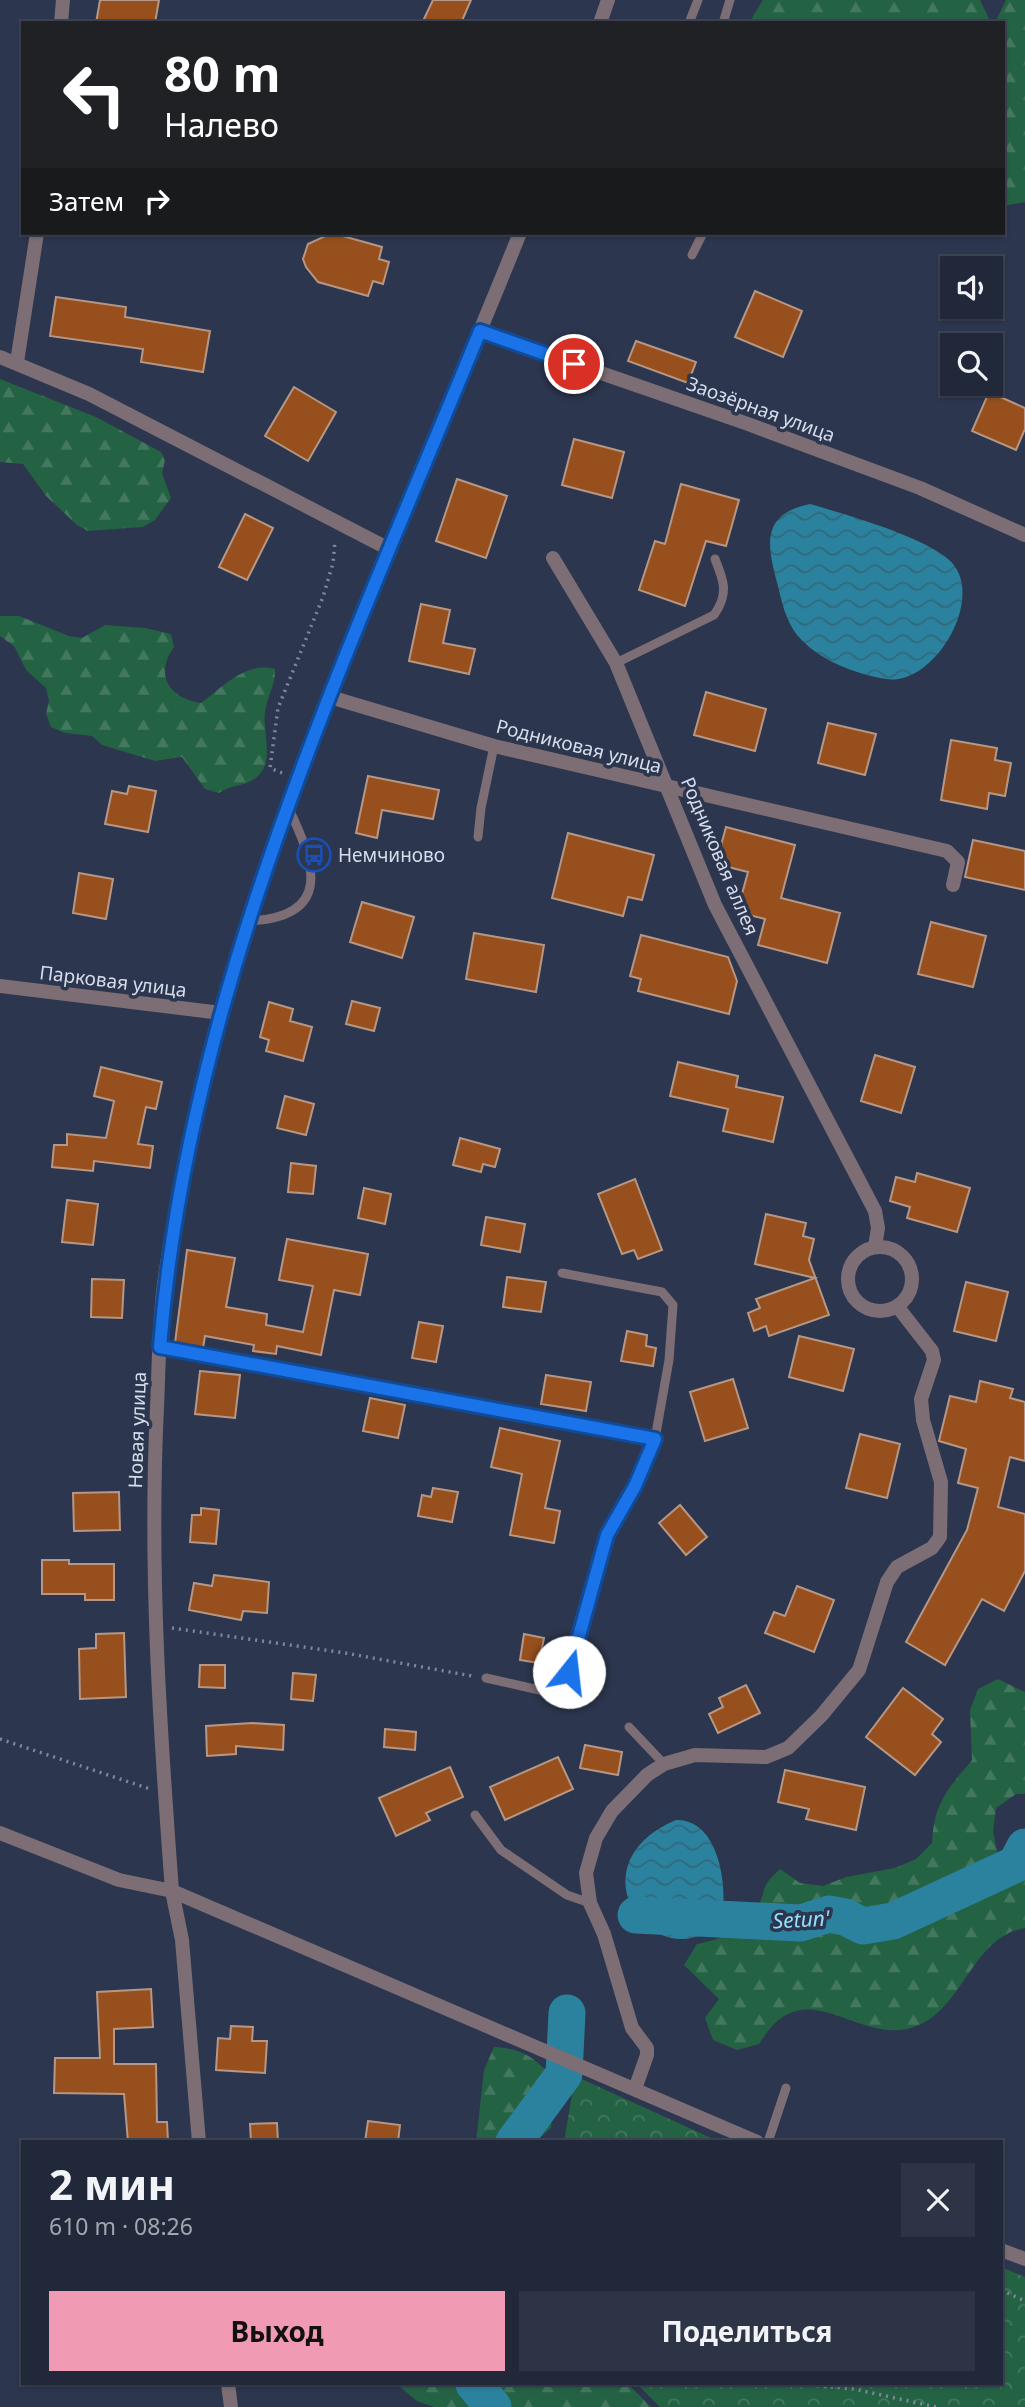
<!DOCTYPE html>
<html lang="ru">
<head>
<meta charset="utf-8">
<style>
	:root { --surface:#21283a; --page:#2d3445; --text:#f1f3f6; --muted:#a2a6af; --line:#3e4454; --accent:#f09ab4 }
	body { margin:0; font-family:"Noto Sans",sans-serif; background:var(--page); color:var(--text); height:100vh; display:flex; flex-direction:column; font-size:26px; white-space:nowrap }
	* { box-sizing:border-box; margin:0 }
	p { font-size:23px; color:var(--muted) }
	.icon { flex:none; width:38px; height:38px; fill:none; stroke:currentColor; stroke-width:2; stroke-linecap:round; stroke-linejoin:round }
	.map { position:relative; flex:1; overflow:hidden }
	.panel { position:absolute; left:21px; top:2140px; width:982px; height:245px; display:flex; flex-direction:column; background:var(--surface); border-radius:0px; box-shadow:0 2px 5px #0004,0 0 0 2px var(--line) }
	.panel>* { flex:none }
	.top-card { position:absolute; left:21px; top:21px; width:984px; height:214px; border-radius:0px; box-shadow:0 2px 5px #0004,0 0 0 2px var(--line); background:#202124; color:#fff; overflow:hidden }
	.controls { position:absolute; left:940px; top:256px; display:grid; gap:14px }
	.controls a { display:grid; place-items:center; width:63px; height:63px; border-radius:0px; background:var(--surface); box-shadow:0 2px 5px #0004,0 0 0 2px var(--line); font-size:35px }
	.pin { position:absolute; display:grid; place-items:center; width:60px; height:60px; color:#fff; margin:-30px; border:4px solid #fff; border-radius:50%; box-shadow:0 2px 7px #0007 }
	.me { position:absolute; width:77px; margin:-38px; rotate:16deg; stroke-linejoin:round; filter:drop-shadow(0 0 5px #0008) }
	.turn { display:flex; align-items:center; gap:24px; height:147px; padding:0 28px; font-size:32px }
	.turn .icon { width:91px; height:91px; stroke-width:2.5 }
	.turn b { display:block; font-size:49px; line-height:60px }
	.then { display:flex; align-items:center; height:66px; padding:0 28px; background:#0003; gap:14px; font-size:26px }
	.round { display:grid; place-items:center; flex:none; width:74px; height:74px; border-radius:0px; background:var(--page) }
	.headline { display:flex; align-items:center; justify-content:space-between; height:119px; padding:0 28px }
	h1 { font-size:42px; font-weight:700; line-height:52px }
	.cta { display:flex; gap:14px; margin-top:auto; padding:14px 28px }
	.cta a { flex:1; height:80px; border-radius:0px; background:var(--accent); color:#111; font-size:28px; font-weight:700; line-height:80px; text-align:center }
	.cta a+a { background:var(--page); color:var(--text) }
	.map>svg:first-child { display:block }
	.forest { fill:url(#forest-firs) }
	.park { fill:url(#park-crowns) }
	.water { fill:url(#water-waves) }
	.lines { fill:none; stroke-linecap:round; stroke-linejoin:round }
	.river { stroke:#2b829e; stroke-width:37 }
	.building { fill:#97501d; stroke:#b69785; stroke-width:2 }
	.path { stroke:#80889c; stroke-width:3.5; stroke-dasharray:2 5; stroke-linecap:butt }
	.service { stroke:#7d6e75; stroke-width:9 }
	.minor { stroke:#7d6e75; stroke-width:14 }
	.tertiary { stroke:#7d6e75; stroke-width:14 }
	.route-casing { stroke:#114b97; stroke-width:18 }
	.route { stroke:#1a73e8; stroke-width:12 }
	.labels { text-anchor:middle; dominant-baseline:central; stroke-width:7; stroke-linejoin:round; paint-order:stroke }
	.street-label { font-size:19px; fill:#d6dcec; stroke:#2c364e }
	.poi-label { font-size:19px; fill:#d6dcec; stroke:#2c364e; text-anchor:start }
	.water-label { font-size:21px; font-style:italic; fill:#92e0fc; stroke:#2c364e }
</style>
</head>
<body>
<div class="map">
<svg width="1025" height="2407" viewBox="0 0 1025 2407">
	<defs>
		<pattern id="forest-firs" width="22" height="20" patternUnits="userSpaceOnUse" patternTransform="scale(1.75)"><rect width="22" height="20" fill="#246244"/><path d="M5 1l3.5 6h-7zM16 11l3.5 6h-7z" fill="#43785f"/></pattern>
		<pattern id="park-crowns" width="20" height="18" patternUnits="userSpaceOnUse" patternTransform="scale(1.75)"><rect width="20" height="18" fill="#246244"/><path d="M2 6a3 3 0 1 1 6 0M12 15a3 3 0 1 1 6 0" fill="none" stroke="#43785f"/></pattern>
		<pattern id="water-waves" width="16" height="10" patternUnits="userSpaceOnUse" patternTransform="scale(1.75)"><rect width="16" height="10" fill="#2b829e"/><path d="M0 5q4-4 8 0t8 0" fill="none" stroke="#33687b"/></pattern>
	</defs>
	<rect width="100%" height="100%" fill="#2c364e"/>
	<!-- forest -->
	<g class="forest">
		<path d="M763,0H980L991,23H749Z"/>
		<path d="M1006,0H1025V202L1003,206V23H995Z"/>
		<path d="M0,379L96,417L161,452L165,460L162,473L171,498L155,520L143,527L88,531L77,525L46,496L23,464L0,462Z"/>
		<path d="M0,616H19L69,636L82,638L105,625L145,628L171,634L174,647C154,675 169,698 201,703C223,687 246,661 275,669C276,685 267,696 265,712C262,732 275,760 258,776C247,787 231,784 219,793L205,789L182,757L155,761L102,745L92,736L65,733L51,727L46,714L49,701L46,688L26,670L14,646L0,636Z"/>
		<path d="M998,1679L1025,1692V1794H1016L996,1808L993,1832L998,1855L1025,1871V1928C969,1937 963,2017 907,2029C850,2040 804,1970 759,2044L737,2050L713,2040L705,2018L719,1999L684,1965L697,1944C721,1939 748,1931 758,1907C768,1884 760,1888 780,1869L800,1883L823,1886L846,1877L895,1868L916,1859L932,1843C934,1803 947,1790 972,1760L970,1710L978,1689Z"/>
		<path d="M494,2047C524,2049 534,2057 554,2079L551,2128L535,2142H476L484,2070Z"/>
		<path d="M402,2384H628L651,2407H434L417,2401L400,2387Z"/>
	</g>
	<!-- park -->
	<g class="park">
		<path d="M575,2076L720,2142H564Z"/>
		<path d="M1001,2267L1025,2277V2407H660L637,2384H1001Z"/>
	</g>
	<!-- water -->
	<g class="water">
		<path d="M810,504C844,514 922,536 948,559C989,593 935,687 886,679C855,674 818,660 797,635C786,621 782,603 778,586C767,546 760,514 810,504Z"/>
		<path d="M676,1820C719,1819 728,1886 722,1919C716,1923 708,1932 701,1935C641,1960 579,1861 676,1820Z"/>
	</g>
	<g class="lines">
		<!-- river -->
		<g class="river">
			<path d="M636,1915L801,1923L829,1914L845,1917L863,1926L893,1921L1016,1864L1025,1847"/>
			<path d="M514,2142L564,2074L567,2013"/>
			<path d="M474,2384L493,2407"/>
		</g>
	</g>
	<!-- building -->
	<g class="building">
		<path d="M100,0H159L155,23H96Z"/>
		<path d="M433,0H471L461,23H422Z"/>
		<path d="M332,233L382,247L379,259L389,262L383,284L373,281L368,296L318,282L306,267L303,259L308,244Z"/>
		<path d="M755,291L802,311L783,357L735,337Z"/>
		<path d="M56,297L126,307L125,317L210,331L203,372L141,362L143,349L50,336Z"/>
		<path d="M636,341L696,362L688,383L628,361Z"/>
		<path d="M294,387L336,412L308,461L265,436Z"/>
		<path d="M989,392L1025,408V429L1016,450L972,431Z"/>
		<path d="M574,439L624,452L612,498L562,485Z"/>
		<path d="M457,479L507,496L486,558L436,541Z"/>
		<path d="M681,484L739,500L726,546L706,541L685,606L639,590L655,541L665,544Z"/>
		<path d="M245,514L273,528L247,580L219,567Z"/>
		<path d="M421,604L450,610L443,643L475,649L469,674L409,661Z"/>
		<path d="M706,692L766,709L755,751L694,735Z"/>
		<path d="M828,723L876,734L865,775L818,763Z"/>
		<path d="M951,740L997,748L995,760L1011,763L1005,796L989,793L987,809L941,800Z"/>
		<path d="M368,776L439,790L433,819L382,810L377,838L356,833Z"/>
		<path d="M129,786L156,791L148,832L105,824L112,791L127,794Z"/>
		<path d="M726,827L795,845L781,898L840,913L827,963L758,945L765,919L737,912L748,872L716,864Z"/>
		<path d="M568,833L654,855L642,900L628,897L623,916L552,898Z"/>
		<path d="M973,840L1025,851V890L965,877Z"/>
		<path d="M79,873L113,879L106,919L73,913Z"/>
		<path d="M362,902L414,917L402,958L350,942Z"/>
		<path d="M931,922L986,936L973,987L918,974Z"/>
		<path d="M474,933L544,945L536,992L466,979Z"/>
		<path d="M641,935L728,957L737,981L729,1014L638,991L641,979L630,976Z"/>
		<path d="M352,1001L380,1008L374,1031L346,1024Z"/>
		<path d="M269,1002L293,1009L290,1021L312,1027L303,1061L266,1051L269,1040L260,1037Z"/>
		<path d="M875,1055L915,1067L901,1113L861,1101Z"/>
		<path d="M678,1062L738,1076L736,1087L783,1097L773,1142L723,1131L728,1109L670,1096Z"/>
		<path d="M101,1067L162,1082L156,1109L146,1107L138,1144L153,1146L150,1168L94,1161L93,1171L52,1167L54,1145H67V1134L106,1138L114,1101L94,1096Z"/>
		<path d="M285,1096L314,1104L306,1135L277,1128Z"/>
		<path d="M460,1138L500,1149L495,1167L483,1164L481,1172L453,1165Z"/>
		<path d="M291,1163L316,1166L313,1194L288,1192Z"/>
		<path d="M917,1173L970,1188L957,1232L907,1218L910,1207L890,1201L896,1177L915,1182Z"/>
		<path d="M635,1179L662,1250L638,1259L634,1250L622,1254L598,1194Z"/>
		<path d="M364,1188L391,1194L385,1224L358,1218Z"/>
		<path d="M67,1200L98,1204L93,1245L62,1242Z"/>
		<path d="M766,1214L806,1223L803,1236L814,1239L809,1260L829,1315L769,1336L766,1326L754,1331L748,1313L760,1308L756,1299L815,1278L755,1264Z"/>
		<path d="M486,1217L525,1224L520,1252L481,1245Z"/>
		<path d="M287,1239L368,1254L360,1295L334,1290L321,1355L277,1346L276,1354L253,1351L254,1345L205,1336L203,1348L175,1343L187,1250L235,1258L226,1307L267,1314L266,1325L303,1332L313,1286L279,1280Z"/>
		<path d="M507,1277L546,1282L541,1312L503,1307Z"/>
		<path d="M92,1279L124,1280L122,1318L91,1317Z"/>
		<path d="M966,1282L1008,1292L996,1341L954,1331Z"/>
		<path d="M419,1322L443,1326L436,1362L412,1358Z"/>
		<path d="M627,1331L647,1335L646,1346L656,1348L653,1366L621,1361Z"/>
		<path d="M799,1336L854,1349L843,1391L789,1377Z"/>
		<path d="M200,1371L240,1375L235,1418L195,1414Z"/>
		<path d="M546,1375L591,1382L586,1411L541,1404Z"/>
		<path d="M733,1379L748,1428L705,1441L690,1392Z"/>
		<path d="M980,1381L1013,1389L1010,1398L1025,1402V1461L1010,1457L998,1507L1025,1514V1571L1004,1611L982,1599L945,1665L906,1642L967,1530L978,1488L958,1483L966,1449L939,1441L950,1396L976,1402Z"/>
		<path d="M370,1398L405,1405L398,1438L363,1431Z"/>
		<path d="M500,1428L560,1441L545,1508L560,1511L554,1543L510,1535L522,1474L491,1467Z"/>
		<path d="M860,1434L900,1444L887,1498L846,1488Z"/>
		<path d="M433,1488L458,1492L452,1522L418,1516L422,1495L431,1497Z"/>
		<path d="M119,1492L120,1530L74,1531L73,1493Z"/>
		<path d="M680,1505L707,1537L686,1555L659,1523Z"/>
		<path d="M201,1508L219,1510L216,1544L190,1542L192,1515H201Z"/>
		<path d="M42,1560H69V1564H114V1600H85V1594H42Z"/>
		<path d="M214,1575L269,1582L267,1613L243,1611L241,1620L189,1610L194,1583L212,1586Z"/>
		<path d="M797,1586L834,1600L814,1652L765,1633L774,1612L785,1616Z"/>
		<path d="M124,1633L126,1697L80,1699L79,1649L96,1648V1634Z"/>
		<path d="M524,1634L544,1638L539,1663L520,1660Z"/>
		<path d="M200,1665H225V1688L199,1687Z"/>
		<path d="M293,1673L316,1675L313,1701L291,1699Z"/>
		<path d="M746,1685L760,1713L718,1733L709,1714L723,1707L719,1698Z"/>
		<path d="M903,1688L943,1719L932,1734L941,1742L915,1775L866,1737Z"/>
		<path d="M252,1723L284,1725L283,1750L236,1746V1754L207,1756L206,1726Z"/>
		<path d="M385,1729L416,1732L415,1750L384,1747Z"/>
		<path d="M585,1745L622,1752L618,1775L580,1768Z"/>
		<path d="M558,1757L573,1789L505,1820L490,1787Z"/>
		<path d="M450,1767L463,1797L426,1813L430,1820L396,1836L379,1798Z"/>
		<path d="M785,1770L865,1787L856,1830L806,1819L809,1809L778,1802Z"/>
		<path d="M151,1989L153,2027L114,2029V2064H156L157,2122H167L168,2141L128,2142L124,2094L54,2093L55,2058H100L97,1992Z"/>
		<path d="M231,2026L253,2027L252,2041H267L265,2073L216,2070L218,2038L230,2039Z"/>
		<path d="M368,2121L400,2125L398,2142H365Z"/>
		<path d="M277,2123L278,2142H251L250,2124Z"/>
	</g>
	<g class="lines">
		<!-- path -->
		<g class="path">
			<path d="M282,773L270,768L278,708L323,597L333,563L335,541"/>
			<path d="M172,1628L345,1653L472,1676"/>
			<path d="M0,1739L150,1789"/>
			<path d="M1001,2290L1025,2301"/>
			<path d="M796,2384L854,2389L936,2407"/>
		</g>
		<!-- service -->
		<g class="service">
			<path d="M689,23L698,0"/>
			<path d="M723,23L730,0"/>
			<path d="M692,255L703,233"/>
			<path d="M616,663L714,615C729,594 724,581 715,559"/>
			<path d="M478,837L481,808L494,746"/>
			<path d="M249,921C334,917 315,863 288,807"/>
			<path d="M160,1347L655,1439"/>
			<path d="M486,1678L548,1692L562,1690L608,1535L635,1486L655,1439L669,1360L673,1305L662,1292L562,1273"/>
			<path d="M629,1727L664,1764"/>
			<path d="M475,1815L501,1850L567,1895L590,1903"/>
			<path d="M768,2142L786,2088"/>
		</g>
		<!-- minor -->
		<g class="minor">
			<path d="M61,23L63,0"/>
			<path d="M480,331L748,424L920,488L1025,535"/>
			<path d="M0,357L89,394L391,550"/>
			<path d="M17,362L37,233"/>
			<path d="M553,558L616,663L715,905L875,1211L878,1228L875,1247"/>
			<path d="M330,697L494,746L947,851L958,862L953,885"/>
			<path d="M0,986L221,1013"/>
			<circle cx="880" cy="1279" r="32"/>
			<path d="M172,1891L757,2142"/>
			<path d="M172,1891L182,1940L199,2142"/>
			<path d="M635,2089L647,2055V2048L632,2028L604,1934L590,1903L586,1873L596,1838L612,1811L647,1775L664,1764L695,1755L766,1757L788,1748L821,1716L859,1670L887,1582L897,1567L932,1548L940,1537L941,1482L923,1420L921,1399L934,1360L932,1351L897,1306"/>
			<path d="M1001,2250L1025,2259"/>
			<path d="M228,2384L231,2407"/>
		</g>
		<!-- tertiary -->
		<g class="tertiary">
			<path d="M600,23L608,0"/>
			<path d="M0,1833L119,1880L172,1891C160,1730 149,1569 157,1408C159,1362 159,1315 166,1270C221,906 384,571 520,233"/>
		</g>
	</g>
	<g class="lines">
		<defs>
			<path id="route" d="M569,1672L607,1535L635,1486L655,1439L160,1347C188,990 346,658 480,331L574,364"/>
		</defs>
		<!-- route casing -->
		<use href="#route" class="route-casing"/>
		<!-- route -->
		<use href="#route" class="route"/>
	</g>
	<!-- icons -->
	<defs>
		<symbol id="bus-ring" viewBox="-11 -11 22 22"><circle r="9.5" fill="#2c364e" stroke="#1a4fb4" stroke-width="1.5"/><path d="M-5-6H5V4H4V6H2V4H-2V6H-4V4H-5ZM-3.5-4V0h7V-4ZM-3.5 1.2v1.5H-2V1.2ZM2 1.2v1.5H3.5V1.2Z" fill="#1a4fb4"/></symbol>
	</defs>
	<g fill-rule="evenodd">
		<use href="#bus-ring" x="295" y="836" width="38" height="38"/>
	</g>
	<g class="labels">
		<!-- street labels -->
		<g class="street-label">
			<text transform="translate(761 409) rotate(20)">Заозёрная улица</text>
			<text transform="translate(579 746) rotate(14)">Родниковая улица</text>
			<text transform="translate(720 856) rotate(67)">Родниковая аллея</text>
			<text transform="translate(113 981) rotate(7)">Парковая улица</text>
			<text transform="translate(137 1430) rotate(-88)">Новая улица</text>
		</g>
		<!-- poi labels -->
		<g class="poi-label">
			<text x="338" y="855">Немчиново</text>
		</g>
		<!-- water labels -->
		<g class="water-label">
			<text transform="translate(801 1919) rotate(-3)">Setun'</text>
		</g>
	</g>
</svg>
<div class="controls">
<a><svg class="icon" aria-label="sound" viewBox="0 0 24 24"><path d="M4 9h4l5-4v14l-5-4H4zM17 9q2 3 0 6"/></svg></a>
<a><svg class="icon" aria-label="search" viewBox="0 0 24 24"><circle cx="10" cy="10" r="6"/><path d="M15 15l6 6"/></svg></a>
</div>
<div class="pin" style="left:574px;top:364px;background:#d93025"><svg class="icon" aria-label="arrive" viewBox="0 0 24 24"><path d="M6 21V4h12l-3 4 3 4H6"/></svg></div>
<svg class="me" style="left:569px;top:1672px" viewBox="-20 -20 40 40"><circle r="19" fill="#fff"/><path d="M0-13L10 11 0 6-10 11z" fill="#1a73e8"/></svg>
<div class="top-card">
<div class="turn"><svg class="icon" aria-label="left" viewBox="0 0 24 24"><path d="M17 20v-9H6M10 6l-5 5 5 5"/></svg><div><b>80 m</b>Налево</div></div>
<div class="then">Затем<svg class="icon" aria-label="right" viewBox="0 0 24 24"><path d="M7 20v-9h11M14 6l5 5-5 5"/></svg></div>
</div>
<section class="panel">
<div class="headline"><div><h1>2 мин</h1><p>610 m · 08:26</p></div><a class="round"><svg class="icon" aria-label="close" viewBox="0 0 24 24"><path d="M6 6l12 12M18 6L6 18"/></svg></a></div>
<div class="cta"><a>Выход</a><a>Поделиться</a></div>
</section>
</div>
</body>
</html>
